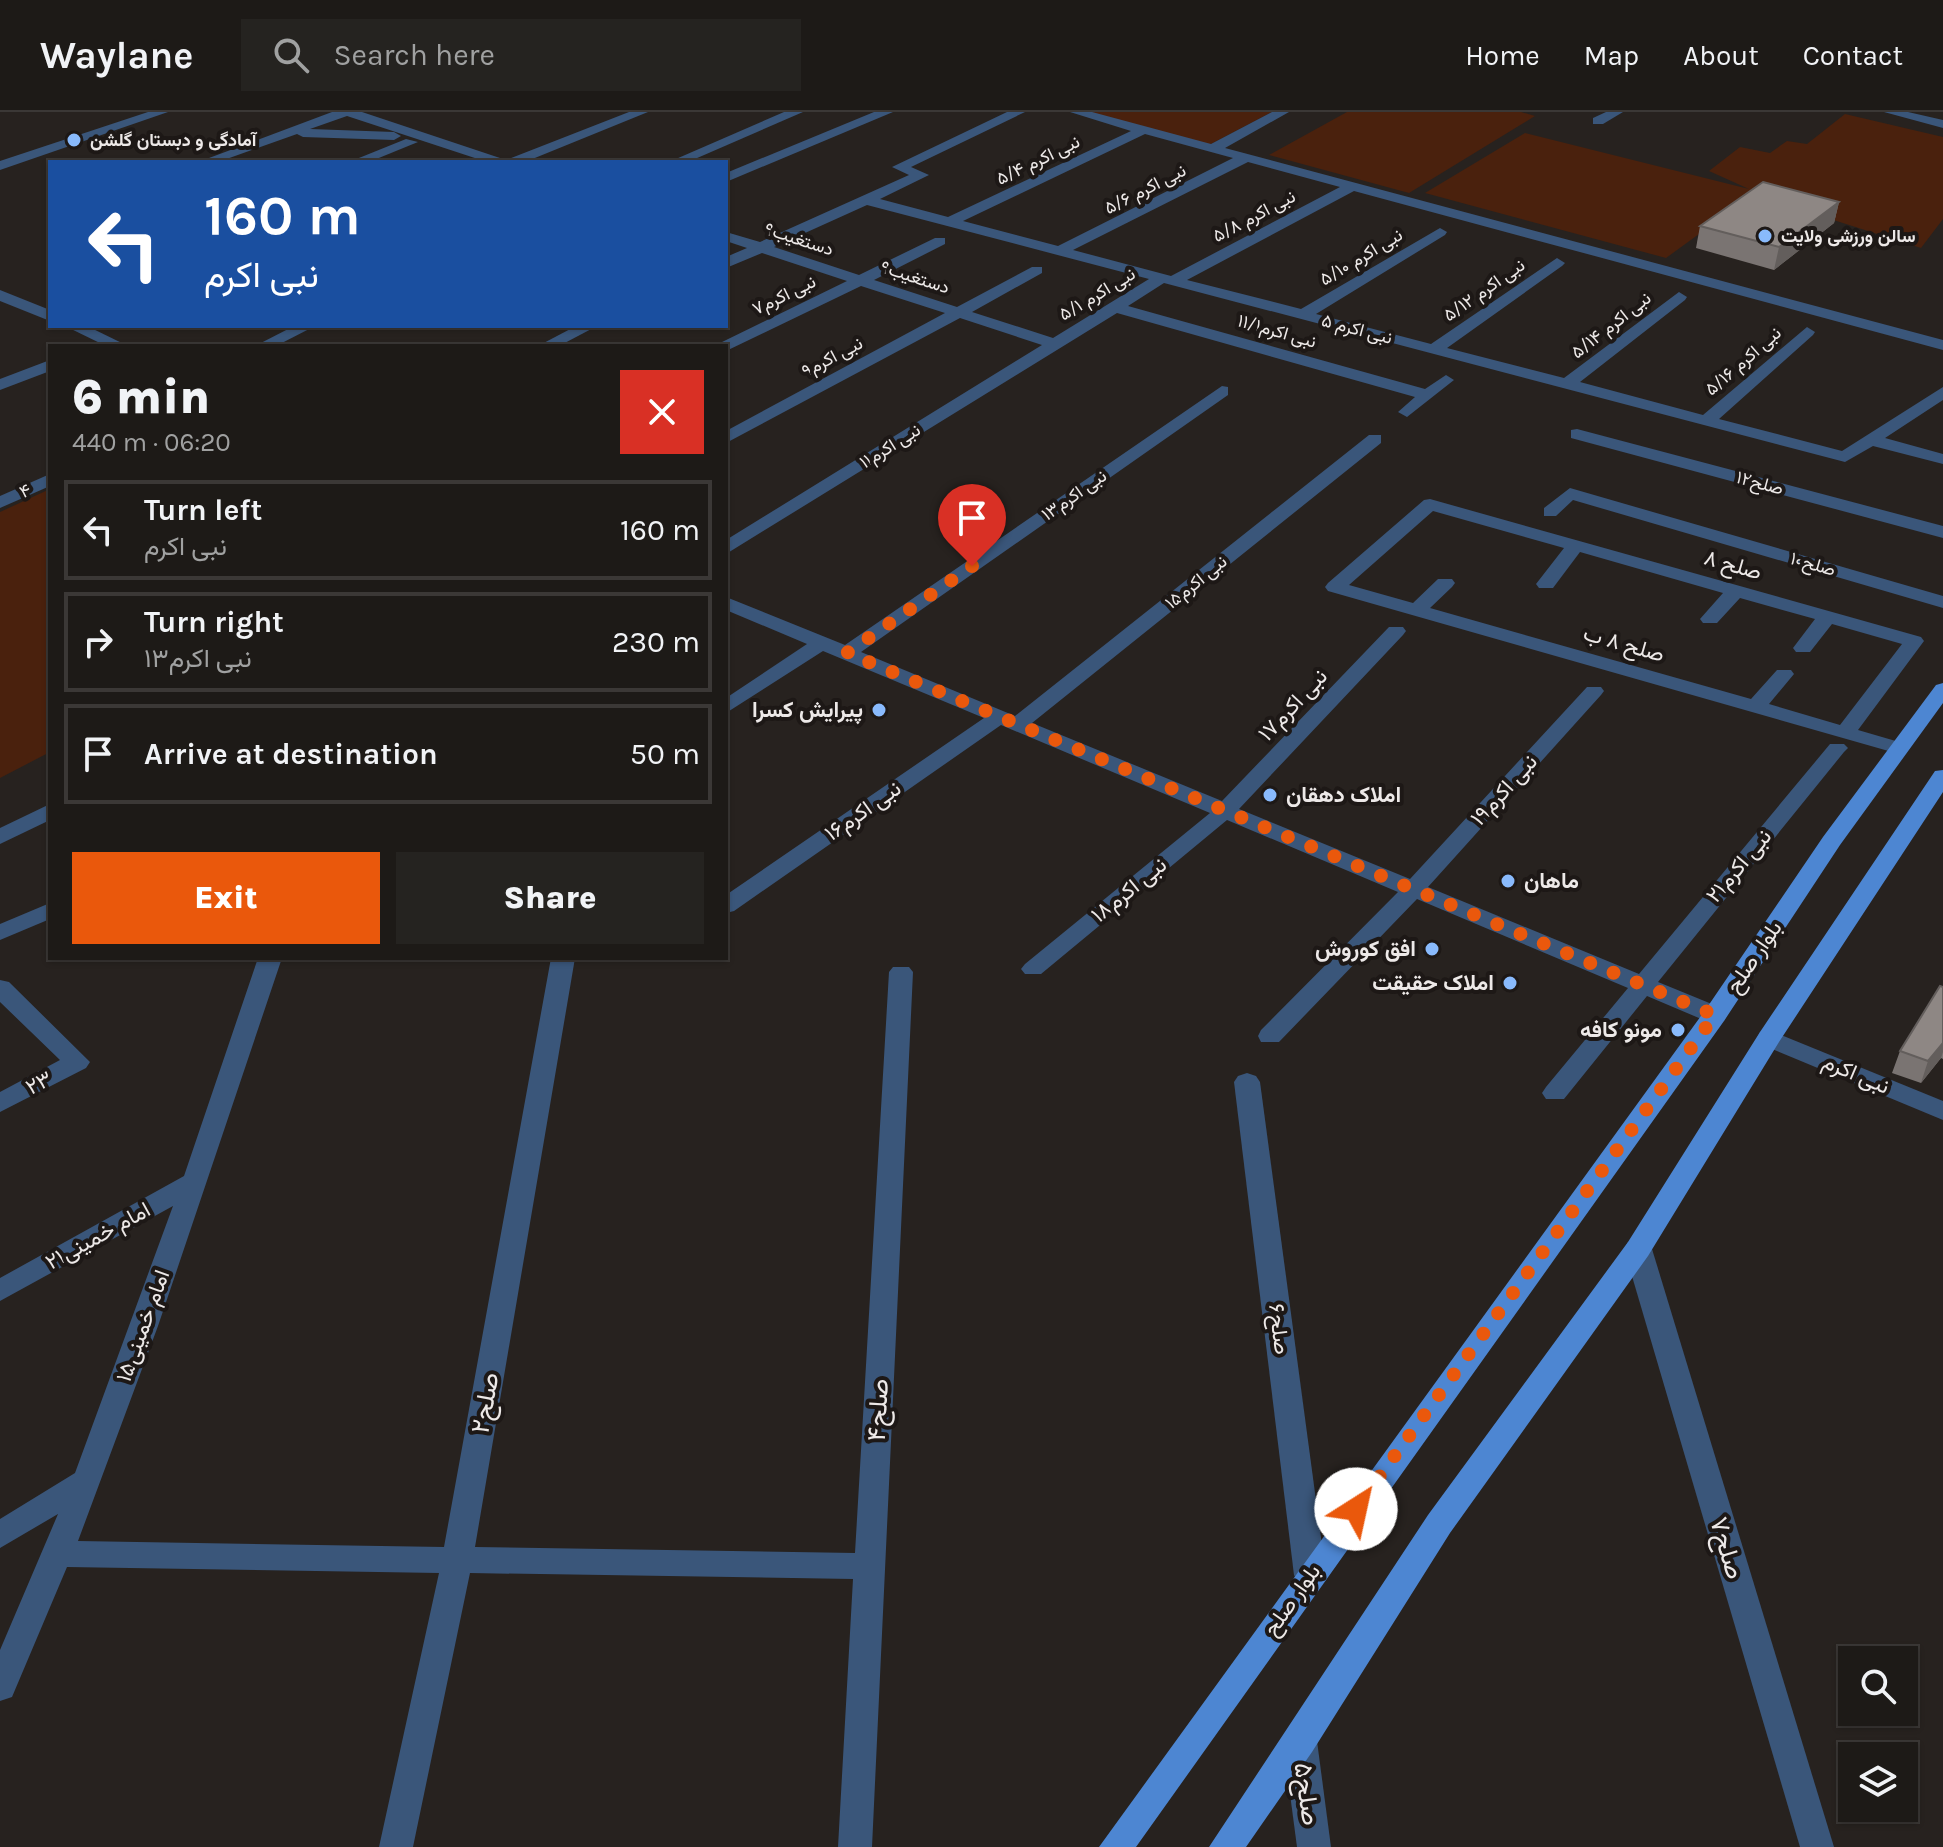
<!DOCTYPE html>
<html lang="en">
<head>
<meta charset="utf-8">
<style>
	:root { --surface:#1d1a17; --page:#252320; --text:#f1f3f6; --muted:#a0a1a1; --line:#3b3836; --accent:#ea580c }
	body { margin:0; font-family:Karla,Vazirmatn,sans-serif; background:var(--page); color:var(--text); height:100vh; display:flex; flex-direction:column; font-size:30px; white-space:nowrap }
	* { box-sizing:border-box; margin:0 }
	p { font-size:26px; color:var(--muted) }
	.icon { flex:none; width:44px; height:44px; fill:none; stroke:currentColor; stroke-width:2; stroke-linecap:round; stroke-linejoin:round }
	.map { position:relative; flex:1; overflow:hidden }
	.details { position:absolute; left:48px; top:232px; width:680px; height:616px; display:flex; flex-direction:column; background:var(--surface); border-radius:0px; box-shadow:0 2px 6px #0004,0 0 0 2px var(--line) }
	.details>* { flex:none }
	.banner { position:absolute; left:48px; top:48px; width:680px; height:168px; border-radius:0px; box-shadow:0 2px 6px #0004,0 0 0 2px var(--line); background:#1a4fa0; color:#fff; overflow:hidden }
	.controls { position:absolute; left:1838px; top:1534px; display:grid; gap:16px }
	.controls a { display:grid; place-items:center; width:80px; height:80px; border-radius:0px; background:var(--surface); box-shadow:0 2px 6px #0004,0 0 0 2px var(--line); font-size:40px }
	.pin { position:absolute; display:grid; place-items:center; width:68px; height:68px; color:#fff; margin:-82px -34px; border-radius:50% 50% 50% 0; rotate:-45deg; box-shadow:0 0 8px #0007 }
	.pin .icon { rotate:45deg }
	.me { position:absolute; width:88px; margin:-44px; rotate:35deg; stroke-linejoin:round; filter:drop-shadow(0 0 6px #0008) }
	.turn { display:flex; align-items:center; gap:28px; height:168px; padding:0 24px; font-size:36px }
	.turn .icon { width:104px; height:104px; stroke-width:2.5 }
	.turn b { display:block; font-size:56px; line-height:68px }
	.round { display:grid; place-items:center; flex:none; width:84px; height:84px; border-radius:0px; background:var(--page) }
	.head { display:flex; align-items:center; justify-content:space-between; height:136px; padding:0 24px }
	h1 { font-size:48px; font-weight:800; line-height:60px }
	.button { display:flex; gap:16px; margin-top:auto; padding:16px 24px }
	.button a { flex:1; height:92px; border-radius:0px; background:var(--accent); color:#fff; font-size:32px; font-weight:800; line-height:92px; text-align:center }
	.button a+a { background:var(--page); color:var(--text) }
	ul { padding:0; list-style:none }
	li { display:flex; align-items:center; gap:24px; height:100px; margin:0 16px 12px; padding:0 8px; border:4px solid var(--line); border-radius:0px }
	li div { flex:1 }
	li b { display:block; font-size:30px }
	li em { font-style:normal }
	header { display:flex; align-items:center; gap:48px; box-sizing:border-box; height:112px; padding:0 40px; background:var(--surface); border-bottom:2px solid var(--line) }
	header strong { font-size:38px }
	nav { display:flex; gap:44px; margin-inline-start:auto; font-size:28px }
	.search { width:560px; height:72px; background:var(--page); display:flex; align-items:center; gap:20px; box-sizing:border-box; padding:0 28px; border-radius:0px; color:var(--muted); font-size:30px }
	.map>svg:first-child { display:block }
	.green { fill:#4a210d }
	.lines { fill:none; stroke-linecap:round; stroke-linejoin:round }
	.minor { fill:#3a567a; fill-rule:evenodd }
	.major { fill:#4d86d2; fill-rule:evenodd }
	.wall { fill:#7a7472 }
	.shaded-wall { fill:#635e5c }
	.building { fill:#8e8784; stroke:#635e5c; stroke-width:2 }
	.route { stroke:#ea580c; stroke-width:14; stroke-dasharray:0 25.2 }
	.poi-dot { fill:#89bafc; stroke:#1d1816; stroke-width:3 }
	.labels { text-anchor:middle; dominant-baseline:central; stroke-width:8; stroke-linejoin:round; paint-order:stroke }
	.far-poi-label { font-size:18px; font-weight:bold; fill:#ede9e8; stroke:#1d1816; text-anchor:start }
	.far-street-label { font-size:18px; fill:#ede9e8; stroke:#1d1816 }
	.street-label { font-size:22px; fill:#ede9e8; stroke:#1d1816 }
	.poi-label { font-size:22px; font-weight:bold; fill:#ede9e8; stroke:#1d1816; text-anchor:end }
	.near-street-label { font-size:26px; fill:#ede9e8; stroke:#1d1816 }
</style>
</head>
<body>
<header>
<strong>Waylane</strong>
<div class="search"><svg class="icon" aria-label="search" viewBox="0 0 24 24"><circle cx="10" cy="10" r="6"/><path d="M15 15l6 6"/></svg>Search here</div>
<nav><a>Home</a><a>Map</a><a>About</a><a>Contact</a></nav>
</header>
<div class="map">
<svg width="1943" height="1735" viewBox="0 0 1943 1735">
	<rect width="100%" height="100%" fill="#27221f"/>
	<!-- green -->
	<g class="green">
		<path d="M1088,0H1272L1209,33Z"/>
		<path d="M1347,0H1521L1535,4L1409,81L1269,43Z"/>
		<path d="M1845,2L1943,25V107L1921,136L1796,96L1757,80L1666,146L1425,81L1525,21L1749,77L1709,59L1740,35L1770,41L1787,29L1807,32Z"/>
		<path d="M50,377V640L0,666V400Z"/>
	</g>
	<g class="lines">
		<!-- minor -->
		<g class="minor">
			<path d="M148,0H168L0,58V49Z"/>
			<path d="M332,0H362L506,48L629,0H648L525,50H487L347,4L310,17L394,20L401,24L394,28L303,25L297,22L221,49L209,46Z"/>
			<path d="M784,0H803L688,50H669Z"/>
			<path d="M874,0H893L726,70V61Z"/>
			<path d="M1007,0H1025L911,55L929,63L880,87L948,105L1131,19L1070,0H1092L1211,32L1272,0H1289L1225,36L1943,228V238L1354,79L1187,168L1301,197L1440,116L1447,120L1445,123L1316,202L1431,232L1557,146L1565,151L1562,154L1447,236L1564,266L1679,180L1687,185L1685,188L1580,270L1703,303L1807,215L1815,220L1813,223L1719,307L1842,339L1943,275V288L1885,326L1943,342V352L1873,334L1845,350L1164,171L1128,194L1425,277L1446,263L1454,268L1407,305L1398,300L1415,285L1117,201L726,442V428L1042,233L960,206L726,331V319L945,201L861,174L726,239V234H718L720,231L847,169L762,141L726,156V145L747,136L726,129V120L760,130L909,63L892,55ZM1145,22L1233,46L1058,134L963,109ZM1248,50L1340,75L1171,164L1073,138ZM867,93L1149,167L1053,226L972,200L1042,161V155H1032L957,195L874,168L945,132V126H935L859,163L774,135Z"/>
			<path d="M1606,0H1623L1603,12H1593V6Z"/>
			<path d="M1884,0H1908L1943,8V16Z"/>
			<path d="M406,27L418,30L369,50H349Z"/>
			<path d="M0,178L50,198V209L0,189Z"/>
			<path d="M65,214H87L128,234H106Z"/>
			<path d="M294,214H315L276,234H255Z"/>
			<path d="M576,214H597L559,234H538Z"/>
			<path d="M50,248V259L0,278V267Z"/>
			<path d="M1222,274L1228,275V283L861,540L1015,604L1369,323H1381V331L1032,611L1222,689L1389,515H1403L1406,519L1403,523L1239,697L1410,767L1587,575H1601L1604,579L1601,583L1428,775L1639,862L1830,632H1844L1848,636L1844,640L1658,870L1724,897L1727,903L1724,909H1706L1647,884L1564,987H1546L1542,981L1546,975L1628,876L1417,787L1279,930H1261L1258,924L1261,918L1398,780L1227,708L1041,862H1025L1021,857L1025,852L1210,701L1001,613L734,799L726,801V783L984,606L823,539L726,601V586L807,532L726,498V485L845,533Z"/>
			<path d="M1577,317L1943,414V426L1571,326V318Z"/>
			<path d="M50,362V374L0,396V384Z"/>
			<path d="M1570,376L1943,484V496L1573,388L1556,404H1544V396Z"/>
			<path d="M1430,387L1921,525L1924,529L1858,618L1906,632L1910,636L1906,640H1892L1328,479L1325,475L1328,471L1424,388ZM1433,399L1564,436L1536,472L1539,476H1553L1580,440L1723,481L1700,507L1703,511H1717L1740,486L1815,507L1793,536L1796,540H1810L1832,512L1902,532L1840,613L1769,592L1794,562L1791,558H1777L1751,587L1430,496L1452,475L1455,471L1452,467H1438L1413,491L1349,473Z"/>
			<path d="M50,692V708L0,732V716Z"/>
			<path d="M50,791V807L0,828V812Z"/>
			<path d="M258,846H282L158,1214L78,1429L444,1435L551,846H575L475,1435L855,1441L889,860L893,855H909L913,860L872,1735H838L853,1467L470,1461L413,1735H379L439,1461L67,1455L12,1585L0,1589V1538L58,1402L0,1436V1407L75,1361L173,1094L0,1189V1166L184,1064Z"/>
			<path d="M0,868L9,870L90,950L86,956L0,1000V980L60,948L0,890Z"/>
			<path d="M1769,918L1943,989V1008L1760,932L1757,926L1760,920Z"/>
			<path d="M1247,961L1256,964L1260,970L1326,1463L1321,1472L1310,1476L1299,1472L1294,1463L1234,970L1238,964Z"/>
			<path d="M1638,1127L1648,1130L1652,1137L1834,1735H1800L1624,1137L1628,1130Z"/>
			<path d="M1300,1614L1312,1618L1317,1629L1331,1735H1297L1283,1629L1288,1618Z"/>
		</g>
		<!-- major -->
		<g class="major">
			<path d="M1943,571V591L1840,733L1724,909L1136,1735H1099L1706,897L1823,725L1936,573Z"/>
			<path d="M1943,658V680L1779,930L1648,1144L1450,1421L1312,1640L1246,1735H1209L1428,1403L1628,1130L1760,920L1935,659Z"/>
		</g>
	</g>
	<!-- wall -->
	<g class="wall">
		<path d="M1839,90L1834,111L1774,158L1696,136L1700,114Z"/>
		<path d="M1943,875V947L1941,946L1921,971L1892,961L1900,939Z"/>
	</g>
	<!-- shaded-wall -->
	<g class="shaded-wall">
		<path d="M1839,90L1834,111L1774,158L1779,135Z"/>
		<path d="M1943,931V940L1941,946L1921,971L1928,949Z"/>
	</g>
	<!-- building -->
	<g class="building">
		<path d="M1763,70L1839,90L1779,135L1700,114Z"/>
		<path d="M1940,874L1943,875V931L1928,949L1900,939Z"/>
	</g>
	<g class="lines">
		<!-- route -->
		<path class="route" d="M972,454L847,541L1715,903L1356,1397"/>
	</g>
	<!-- markers -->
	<g class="poi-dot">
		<circle cx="74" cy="28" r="8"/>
		<circle cx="1765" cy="124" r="8"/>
		<circle cx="879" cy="598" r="8"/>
		<circle cx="1270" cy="683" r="8"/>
		<circle cx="1508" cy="769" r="8"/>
		<circle cx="1432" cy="837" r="8"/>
		<circle cx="1510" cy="871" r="8"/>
		<circle cx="1678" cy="918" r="8"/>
	</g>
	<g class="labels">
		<!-- far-poi labels -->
		<g class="far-poi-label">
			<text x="90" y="28">آمادگی و دبستان گلشن</text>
			<text x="1781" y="124">سالن ورزشی ولایت</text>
		</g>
		<!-- far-street labels -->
		<g class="far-street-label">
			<text transform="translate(1038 48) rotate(-26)">نبی اکرم ۵/۴</text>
			<text transform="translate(1145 77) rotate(-27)">نبی اکرم ۵/۶</text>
			<text transform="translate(1254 104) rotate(-28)">نبی اکرم ۵/۸</text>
			<text transform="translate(799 127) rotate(18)">دستغیب۹</text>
			<text transform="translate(1361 145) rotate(-31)">نبی اکرم ۵/۱۰</text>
			<text transform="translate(915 165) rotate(18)">۹دستغیب</text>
			<text transform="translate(1484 178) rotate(-35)">نبی اکرم ۵/۱۲</text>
			<text transform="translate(1097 182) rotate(-31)">نبی اکرم ۵/۱</text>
			<text transform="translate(784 183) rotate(-26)">نبی اکرم۷</text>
			<text transform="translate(1611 213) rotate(-38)">نبی اکرم ۵/۱۴</text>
			<text transform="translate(1357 217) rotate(15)">نبی اکرم ۵</text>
			<text transform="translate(1277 219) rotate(16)">نبی اکرم۱۱/۱</text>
			<text transform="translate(832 245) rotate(-28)">نبی اکرم۹</text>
			<text transform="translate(1743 249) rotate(-41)">نبی اکرم ۵/۱۶</text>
			<text transform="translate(890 334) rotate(-32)">نبی اکرم۱۱</text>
			<text transform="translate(1760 371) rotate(15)">صلح۱۲</text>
			<text transform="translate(25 379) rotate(-25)">۴</text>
			<text transform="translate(1074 383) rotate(-35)">نبی اکرم۱۳</text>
			<text transform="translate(1813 452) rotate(16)">صلح۱۰</text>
			<text transform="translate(1196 470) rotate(-39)">نبی اکرم۱۵</text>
		</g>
		<!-- street labels -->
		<g class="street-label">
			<text transform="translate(1733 453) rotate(16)">۸ صلح</text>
			<text transform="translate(1624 532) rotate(16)">صلح ۸ ب</text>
			<text transform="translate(1293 593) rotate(-47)">نبی اکرم۱۷</text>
			<text transform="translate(1504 678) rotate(-48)">نبی اکرم۱۹</text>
			<text transform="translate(863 699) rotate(-35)">نبی اکرم۱۶</text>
			<text transform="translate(1739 754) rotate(-50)">نبی اکرم۲۱</text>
			<text transform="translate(1129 778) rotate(-39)">نبی اکرم۱۸</text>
			<text transform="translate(1754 845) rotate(-56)">بلوار صلح</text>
			<text transform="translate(1856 962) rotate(23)">نبی اکرم</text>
			<text transform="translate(39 971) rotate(-28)">۲۳</text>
			<text transform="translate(98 1124) rotate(-29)">امام خمینی۲۱</text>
			<text transform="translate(143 1214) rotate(-70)">۱۵امام خمینی</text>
			<text transform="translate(1279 1217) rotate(83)">صلح۶</text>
			<text transform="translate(1292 1488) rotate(-55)">بلوار صلح</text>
		</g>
		<!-- poi labels -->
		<g class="poi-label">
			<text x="863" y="598">پیرایش کسرا</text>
			<text x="1286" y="683" text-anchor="start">املاک دهقان</text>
			<text x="1524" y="769" text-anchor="start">ماهان</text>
			<text x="1416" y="837">افق کوروش</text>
			<text x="1494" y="871">املاک حقیقت</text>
			<text x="1662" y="918">مونو کافه</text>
		</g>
		<!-- near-street labels -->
		<g class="near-street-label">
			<text transform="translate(485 1291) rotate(-80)">صلح۲</text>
			<text transform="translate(878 1298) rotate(-87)">صلح۴</text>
			<text transform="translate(1727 1436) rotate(73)">صلح۷</text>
			<text transform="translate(1307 1682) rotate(82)">صلح۵</text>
		</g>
	</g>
</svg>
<div class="controls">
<a><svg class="icon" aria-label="search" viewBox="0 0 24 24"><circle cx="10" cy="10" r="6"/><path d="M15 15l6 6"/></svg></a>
<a><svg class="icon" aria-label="layers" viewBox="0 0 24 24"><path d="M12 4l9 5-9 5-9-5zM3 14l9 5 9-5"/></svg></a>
</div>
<div class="pin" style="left:972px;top:454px;background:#d93025"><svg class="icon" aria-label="arrive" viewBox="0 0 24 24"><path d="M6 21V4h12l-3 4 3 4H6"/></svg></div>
<svg class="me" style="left:1356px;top:1397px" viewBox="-20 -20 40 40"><circle r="19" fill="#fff"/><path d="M0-13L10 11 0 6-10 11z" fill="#ea580c"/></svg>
<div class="banner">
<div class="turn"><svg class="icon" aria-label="left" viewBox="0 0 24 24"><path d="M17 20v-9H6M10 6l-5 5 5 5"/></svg><div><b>160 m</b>نبی اکرم</div></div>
</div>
<section class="details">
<div class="head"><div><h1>6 min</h1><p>440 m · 06:20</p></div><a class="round" style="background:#d93025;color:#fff"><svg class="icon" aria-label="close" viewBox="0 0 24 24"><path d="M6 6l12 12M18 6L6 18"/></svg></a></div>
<ul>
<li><svg class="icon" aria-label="left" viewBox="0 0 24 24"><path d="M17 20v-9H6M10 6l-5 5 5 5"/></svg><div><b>Turn left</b><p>نبی اکرم</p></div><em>160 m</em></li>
<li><svg class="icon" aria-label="right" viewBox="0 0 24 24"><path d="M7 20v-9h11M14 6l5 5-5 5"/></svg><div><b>Turn right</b><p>نبی اکرم۱۳</p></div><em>230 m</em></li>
<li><svg class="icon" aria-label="arrive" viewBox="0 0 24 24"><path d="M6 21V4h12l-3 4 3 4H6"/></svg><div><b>Arrive at destination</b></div><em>50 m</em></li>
</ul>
<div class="button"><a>Exit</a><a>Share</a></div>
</section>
</div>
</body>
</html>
